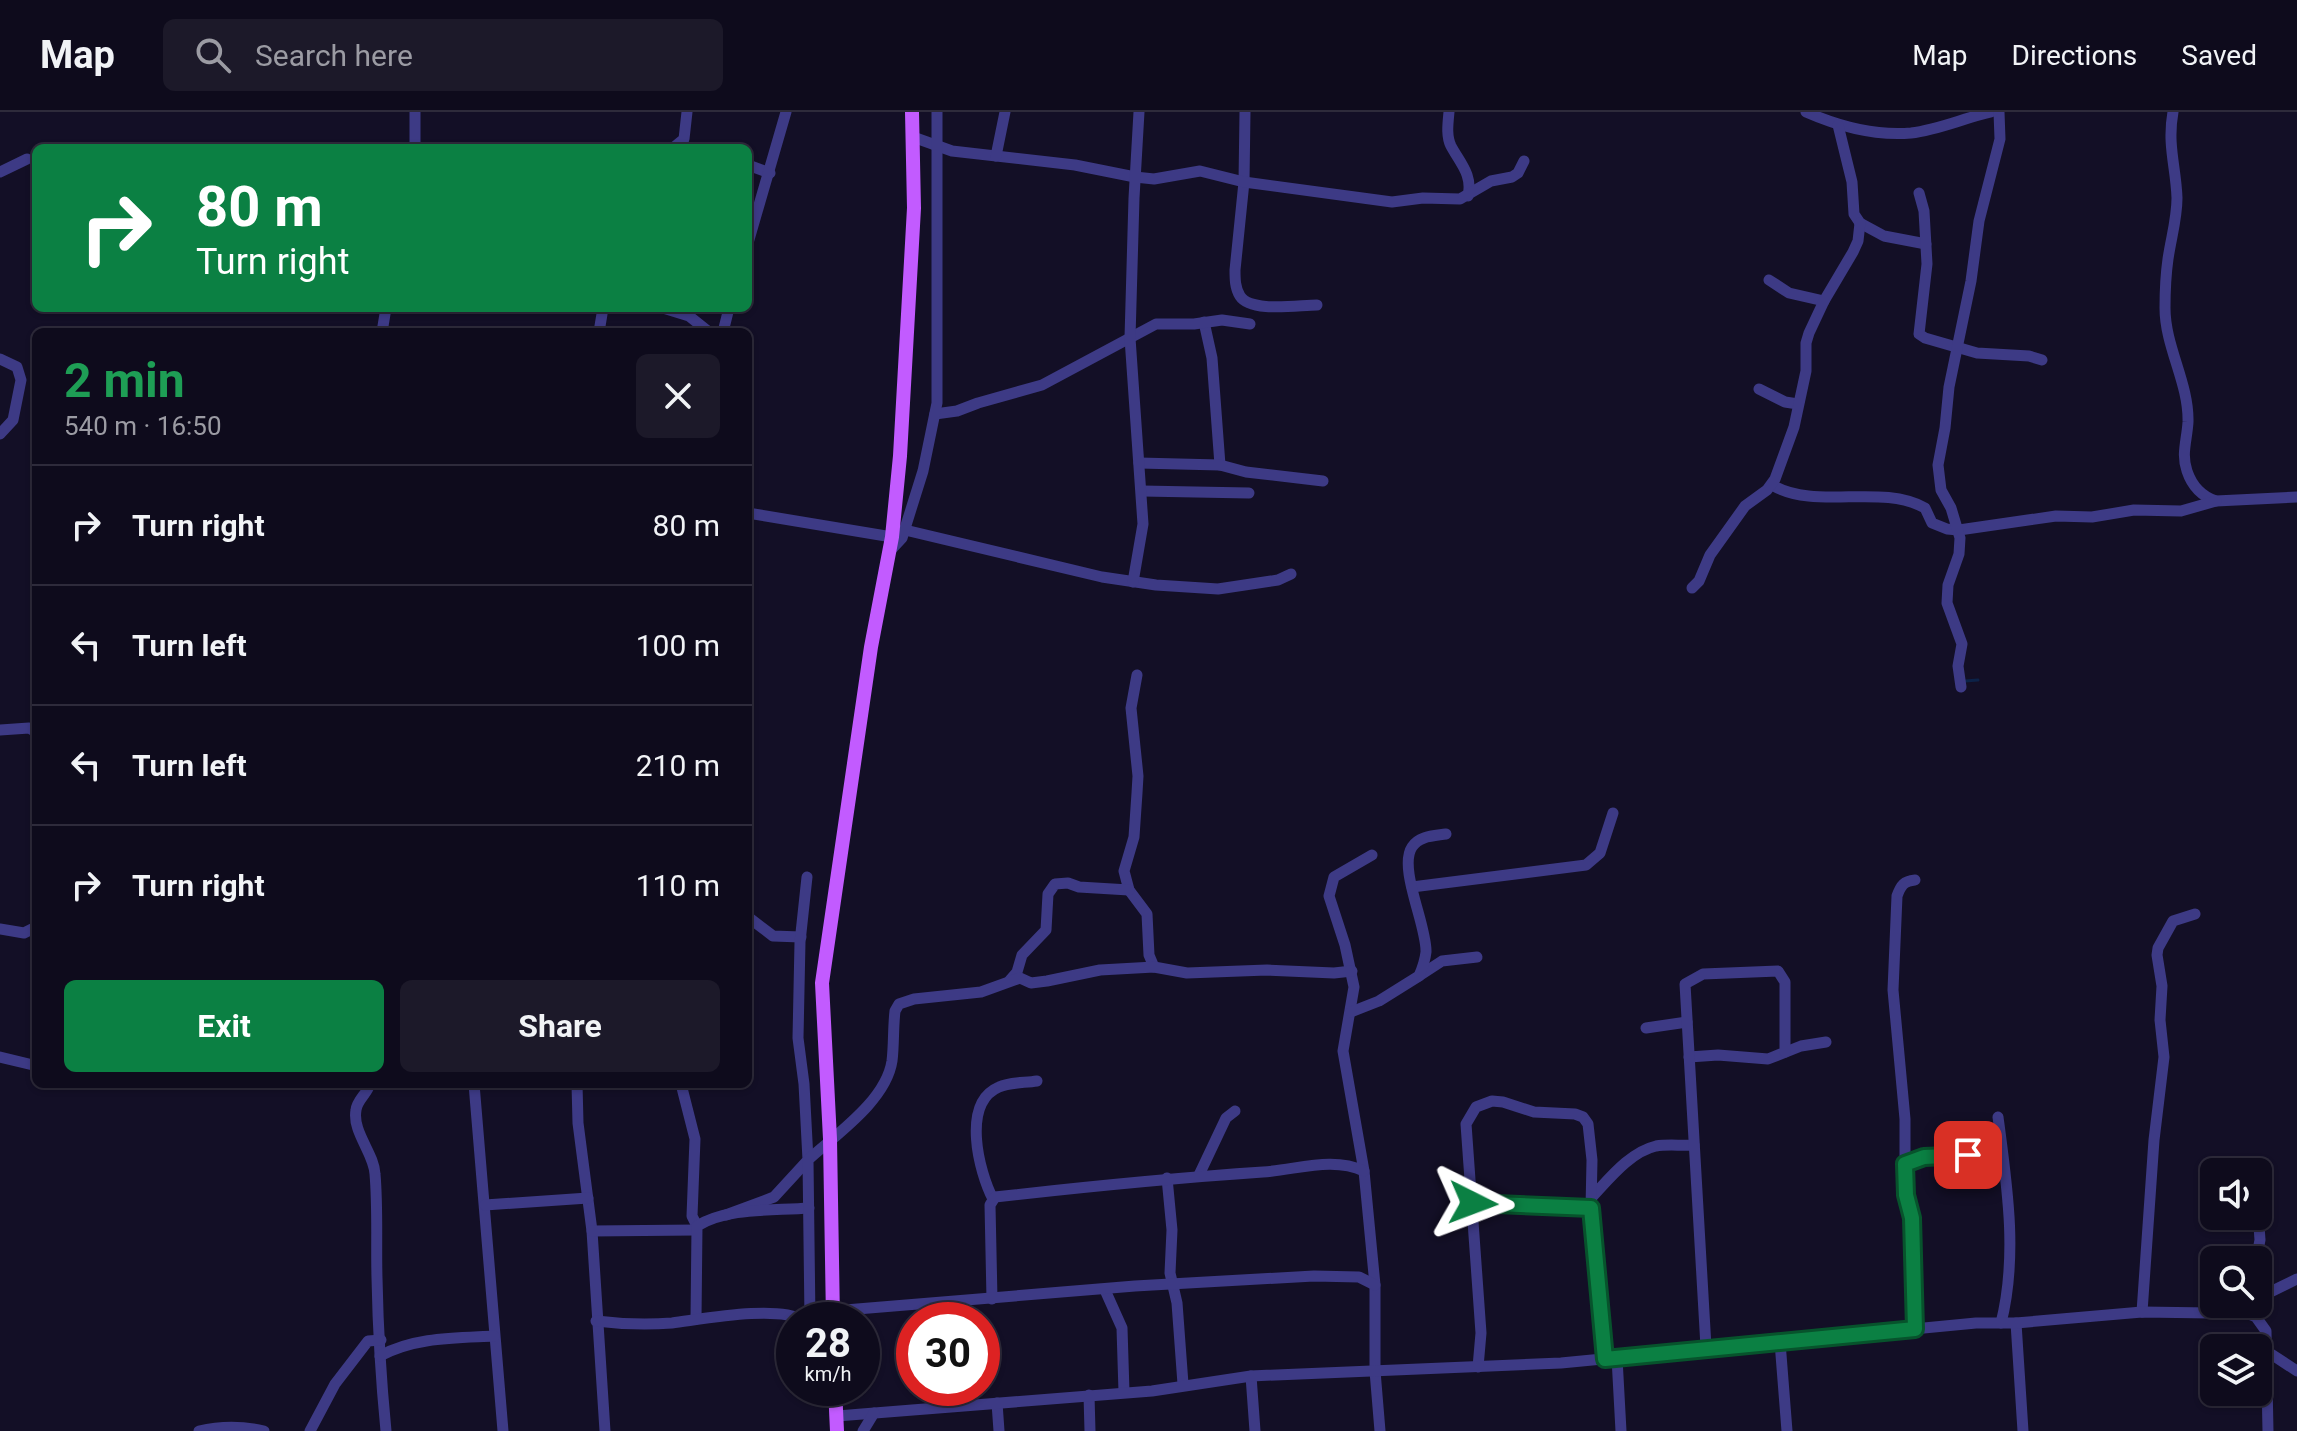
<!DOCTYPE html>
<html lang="en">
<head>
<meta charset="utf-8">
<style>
	:root { --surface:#0e0b1c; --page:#1c1929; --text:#f1f3f6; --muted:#9b9ba3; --line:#2e2b3b; --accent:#0b8043 }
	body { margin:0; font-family:Roboto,sans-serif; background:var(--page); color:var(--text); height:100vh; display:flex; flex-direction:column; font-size:30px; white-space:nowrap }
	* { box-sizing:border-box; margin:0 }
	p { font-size:26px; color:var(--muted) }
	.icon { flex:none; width:44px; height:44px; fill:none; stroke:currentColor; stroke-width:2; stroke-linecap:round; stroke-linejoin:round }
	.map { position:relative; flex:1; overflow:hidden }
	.sheet { position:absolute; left:32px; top:216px; width:720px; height:760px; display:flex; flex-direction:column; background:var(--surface); border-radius:12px; box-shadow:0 2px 6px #0004,0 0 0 2px var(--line) }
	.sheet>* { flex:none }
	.guide { position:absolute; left:32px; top:32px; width:720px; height:168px; border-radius:12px; box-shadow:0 2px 6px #0004,0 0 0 2px var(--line); background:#0b8043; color:#fff; overflow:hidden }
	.controls { position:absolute; left:2200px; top:1046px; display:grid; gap:16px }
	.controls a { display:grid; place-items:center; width:72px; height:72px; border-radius:12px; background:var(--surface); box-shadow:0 2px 6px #0004,0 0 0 2px var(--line); font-size:40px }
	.speed { position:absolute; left:776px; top:1190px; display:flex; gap:16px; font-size:40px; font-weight:700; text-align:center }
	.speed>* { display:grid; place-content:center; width:104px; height:104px; border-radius:50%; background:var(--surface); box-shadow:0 2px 6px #0004,0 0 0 2px var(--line); line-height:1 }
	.speed small { font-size:20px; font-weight:400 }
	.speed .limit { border:12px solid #d22; background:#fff; color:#111 }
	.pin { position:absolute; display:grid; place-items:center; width:68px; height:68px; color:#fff; margin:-34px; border-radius:16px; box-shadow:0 4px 12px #0006 }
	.me { position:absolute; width:88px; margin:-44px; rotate:93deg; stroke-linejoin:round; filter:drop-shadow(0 0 6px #0008) }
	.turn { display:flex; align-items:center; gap:28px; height:168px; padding:0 32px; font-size:36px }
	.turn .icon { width:104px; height:104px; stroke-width:2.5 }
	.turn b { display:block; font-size:56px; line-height:68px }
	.round { display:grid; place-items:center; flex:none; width:84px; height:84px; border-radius:12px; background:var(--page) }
	.head { display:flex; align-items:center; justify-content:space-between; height:136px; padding:0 32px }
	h1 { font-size:48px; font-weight:700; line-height:60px; color:#1e9e55 }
	.action { display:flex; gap:16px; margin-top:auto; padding:16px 32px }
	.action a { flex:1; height:92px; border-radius:12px; background:var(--accent); color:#fff; font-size:32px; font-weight:700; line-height:92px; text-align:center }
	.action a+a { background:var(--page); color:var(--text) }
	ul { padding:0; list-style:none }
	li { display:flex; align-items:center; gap:24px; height:120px; padding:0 32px; border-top:2px solid var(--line) }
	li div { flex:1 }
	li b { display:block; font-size:30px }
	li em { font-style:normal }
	header { display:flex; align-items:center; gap:48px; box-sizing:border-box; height:112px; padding:0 40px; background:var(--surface); border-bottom:2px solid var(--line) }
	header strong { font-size:38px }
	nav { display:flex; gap:44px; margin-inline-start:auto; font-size:28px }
	.search { width:560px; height:72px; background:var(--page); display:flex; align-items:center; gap:20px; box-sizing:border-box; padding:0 28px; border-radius:12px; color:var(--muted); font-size:30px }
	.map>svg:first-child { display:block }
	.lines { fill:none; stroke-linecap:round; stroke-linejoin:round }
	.stream { stroke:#0c2248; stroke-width:3 }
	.minor { stroke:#3d3a85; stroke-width:11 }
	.major { stroke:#c25bff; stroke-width:14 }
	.route-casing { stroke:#07532c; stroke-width:20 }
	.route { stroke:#0b8043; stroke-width:14 }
</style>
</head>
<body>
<header>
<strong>Map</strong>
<div class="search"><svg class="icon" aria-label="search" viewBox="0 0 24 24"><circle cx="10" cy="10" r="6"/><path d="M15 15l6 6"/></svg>Search here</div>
<nav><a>Map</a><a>Directions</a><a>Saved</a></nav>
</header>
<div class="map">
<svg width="2297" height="1319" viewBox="0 0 2297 1319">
	<rect width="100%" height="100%" fill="#130f26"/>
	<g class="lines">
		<!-- stream -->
		<path class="stream" d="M1965,569L1978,568"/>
		<!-- minor -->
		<g class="minor">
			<path d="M415,0V36"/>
			<path d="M1245,0L1244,70L1235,158C1235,167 1235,176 1240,184C1251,201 1298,193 1317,193"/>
			<path d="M1449,0C1448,11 1446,24 1451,34C1460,51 1473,63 1468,84"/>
			<path d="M1806,0C1838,14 1875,24 1911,21C1938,18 1964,6 1991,0"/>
			<path d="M2173,0C2167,33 2176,55 2177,86C2177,107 2171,126 2168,147C2166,161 2165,181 2165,196C2165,235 2189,271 2188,310C2187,328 2181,342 2187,359C2192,374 2201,384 2216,389L2297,385"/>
			<path d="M1838,13L1852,70L1854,102L1860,111L1884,124L1926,132"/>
			<path d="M913,25L952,39L1075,53L1135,65L1154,67L1200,59L1244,70L1392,90L1423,86L1460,87L1491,69L1512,65L1518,61L1524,49"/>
			<path d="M673,36L684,27L687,0"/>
			<path d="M996,44L1005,0"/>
			<path d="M748,53L770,61"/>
			<path d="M0,60L27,47"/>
			<path d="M1919,81L1924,99L1927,152L1919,222L1925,226L1977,241L2029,244L2042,248"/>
			<path d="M748,131L786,0"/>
			<path d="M1769,168L1789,181L1824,189"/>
			<path d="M663,196L689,204L709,220"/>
			<path d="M1204,210L1212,246L1220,353"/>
			<path d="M382,220L386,196"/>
			<path d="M599,220L603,196"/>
			<path d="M723,220L729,196"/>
			<path d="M0,247L17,255L21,268L13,308L0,322"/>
			<path d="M1759,277L1785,290L1798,292"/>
			<path d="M935,302L957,299L978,291L1042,273L1156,212H1194L1222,208L1250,212"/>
			<path d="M1139,351L1220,353L1246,360L1323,369"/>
			<path d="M1772,373C1816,399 1880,371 1925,396L1932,411L1947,417L1959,418L2056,404L2092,405L2134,398L2181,399L2216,389"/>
			<path d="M1142,379L1249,381"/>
			<path d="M748,401L892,425"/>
			<path d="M905,418L1102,465L1156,473L1218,477L1278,468L1291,462"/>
			<path d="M889,440L902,426L923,359L937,291V0"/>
			<path d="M1133,470L1143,412L1130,226L1134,86L1139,0"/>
			<path d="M1692,476L1699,469L1710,443L1745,394L1767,378L1775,367L1794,315L1806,259V231L1809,221L1824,189L1853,140L1858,129L1860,111"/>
			<path d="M1137,563L1131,596L1138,664L1137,681L1134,725L1124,759L1129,778L1147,802L1149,843L1154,855"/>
			<path d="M1961,575L1958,554L1962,532L1947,491L1948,473L1959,442L1960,426L1951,396L1941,378L1938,353L1945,316L1949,275L1971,169L1979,109L2000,27L1999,0"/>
			<path d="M0,618L29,616L36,620"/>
			<path d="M1372,743L1334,765L1329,784L1345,833L1354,875L1343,939L1364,1059L1375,1173V1259L1380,1319"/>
			<path d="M1915,768C1904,769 1901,773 1897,784L1893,878L1905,1007V1075L1912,1106L1915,1217"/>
			<path d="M1412,775L1586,753L1600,741L1613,701"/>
			<path d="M748,805L773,824L801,825"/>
			<path d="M0,817L24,821L36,815"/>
			<path d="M1419,864L1442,849L1477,845"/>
			<path d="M1010,868L1017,860L1022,843L1046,818L1048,782L1055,772L1068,771L1079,775L1129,778"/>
			<path d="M1351,900L1379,889L1419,864C1422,857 1425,849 1426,840C1427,814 1398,756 1412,735C1419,724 1433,724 1446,722"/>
			<path d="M1646,916L1687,910"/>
			<path d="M0,945L33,953"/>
			<path d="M1689,945L1718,943L1768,947L1801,934L1826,930"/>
			<path d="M370,972C367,982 357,988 356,998C352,1020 374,1041 375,1062C378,1097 376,1132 377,1166C378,1218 381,1268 386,1319"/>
			<path d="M474,972L503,1319"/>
			<path d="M577,972L578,1011L592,1119L605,1319"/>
			<path d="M681,972L695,1027L692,1104L697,1114"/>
			<path d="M1998,1005C2007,1073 2018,1144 2001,1211"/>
			<path d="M1905,1052L1924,1045L2002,1042"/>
			<path d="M1199,1063L1226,1006L1235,999"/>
			<path d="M1167,1066L1172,1118L1170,1161L1177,1191L1183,1272"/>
			<path d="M1592,1085C1609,1067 1630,1040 1656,1034C1668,1032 1682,1034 1694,1033"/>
			<path d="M993,1087C979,1060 961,991 999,975C1010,970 1025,971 1037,969"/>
			<path d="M1473,1091L1591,1096"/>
			<path d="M485,1093L588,1086"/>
			<path d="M726,1103L774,1085L808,1048L804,972L798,926L800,830L807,765"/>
			<path d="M592,1119L696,1118"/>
			<path d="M2256,1148L2260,1128L2258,1100"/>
			<path d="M1105,1178L1122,1216L1124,1280"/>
			<path d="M2258,1186L2297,1167"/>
			<path d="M992,1187L990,1093L995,1085C1084,1075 1173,1066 1263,1060C1297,1058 1332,1044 1364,1059"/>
			<path d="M833,1199L1135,1174L1314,1164L1359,1165L1375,1173"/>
			<path d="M2142,1200L2154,1028L2164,945L2160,908L2162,874L2157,843L2158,836L2173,809L2195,802"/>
			<path d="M696,1207L697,1114C728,1095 773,1099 809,1096"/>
			<path d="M810,1208L808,1048C835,1023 886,989 892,949C894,933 893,916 895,899L899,892L914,887L981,880L1020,866L1031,871L1047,869L1100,858L1154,855L1187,861L1267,858L1334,861L1352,859"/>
			<path d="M596,1209C620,1212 647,1213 672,1211C704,1207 776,1193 803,1208"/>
			<path d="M2016,1211L2023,1319"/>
			<path d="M1780,1230L1787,1319"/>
			<path d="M1706,1235L1685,872L1703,862L1778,859L1785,870V940"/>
			<path d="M2268,1240L2297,1259"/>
			<path d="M380,1244C414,1225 456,1226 494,1224"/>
			<path d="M1617,1246L1621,1319"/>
			<path d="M1478,1255L1481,1221L1466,1012L1476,995L1492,989L1503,990L1534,1000L1575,1002L1583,1005L1588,1012L1592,1048L1591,1096L1605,1247"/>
			<path d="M1251,1264L1255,1319"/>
			<path d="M1089,1283L1090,1319"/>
			<path d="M997,1291L999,1319"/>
			<path d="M837,1304L1152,1279L1251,1264L1561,1251L1976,1211H2016L2142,1200L2211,1201L2239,1198L2256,1205L2266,1219L2268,1319"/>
			<path d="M199,1319C220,1314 243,1314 264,1319"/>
			<path d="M310,1319L335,1272L368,1229L381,1228"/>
			<path d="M863,1319L874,1301"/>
		</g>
		<!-- major -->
		<g class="major">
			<path d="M833,1208L830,1027L822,871L871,535L892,425L900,344L914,96L912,0"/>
			<path d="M835,1276L837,1319"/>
		</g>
	</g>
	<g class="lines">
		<defs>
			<path id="route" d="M1473,1091L1591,1096L1605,1247L1915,1217L1912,1106L1906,1083L1905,1052L1924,1045L1968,1043"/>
		</defs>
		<!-- route casing -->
		<use href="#route" class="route-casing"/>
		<!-- route -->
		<use href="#route" class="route"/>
	</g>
</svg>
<div class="controls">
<a><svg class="icon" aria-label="sound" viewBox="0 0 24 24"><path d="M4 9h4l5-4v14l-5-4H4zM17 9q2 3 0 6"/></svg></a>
<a><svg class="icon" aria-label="search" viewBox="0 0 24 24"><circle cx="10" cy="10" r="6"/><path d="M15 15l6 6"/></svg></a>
<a><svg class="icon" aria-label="layers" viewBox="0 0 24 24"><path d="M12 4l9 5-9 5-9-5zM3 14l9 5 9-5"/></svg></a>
</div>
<div class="speed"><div>28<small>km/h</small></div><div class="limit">30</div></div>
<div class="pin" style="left:1968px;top:1043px;background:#d93025"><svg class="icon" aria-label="arrive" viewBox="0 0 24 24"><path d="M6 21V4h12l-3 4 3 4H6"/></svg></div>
<svg class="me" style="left:1473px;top:1091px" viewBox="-20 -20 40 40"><path d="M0-17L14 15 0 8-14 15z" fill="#0b8043" stroke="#fff" stroke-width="4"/></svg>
<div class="guide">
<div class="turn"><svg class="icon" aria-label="right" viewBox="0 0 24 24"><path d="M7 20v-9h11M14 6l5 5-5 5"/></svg><div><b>80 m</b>Turn right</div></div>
</div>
<section class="sheet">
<div class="head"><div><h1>2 min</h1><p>540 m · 16:50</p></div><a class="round"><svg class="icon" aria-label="close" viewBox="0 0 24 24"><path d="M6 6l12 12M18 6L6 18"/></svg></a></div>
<ul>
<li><svg class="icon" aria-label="right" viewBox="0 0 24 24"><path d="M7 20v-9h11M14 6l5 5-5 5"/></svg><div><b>Turn right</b></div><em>80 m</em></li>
<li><svg class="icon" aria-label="left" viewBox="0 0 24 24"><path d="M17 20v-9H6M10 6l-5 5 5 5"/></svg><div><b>Turn left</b></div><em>100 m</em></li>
<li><svg class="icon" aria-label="left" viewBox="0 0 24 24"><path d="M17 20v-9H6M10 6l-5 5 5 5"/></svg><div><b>Turn left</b></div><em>210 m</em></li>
<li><svg class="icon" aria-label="right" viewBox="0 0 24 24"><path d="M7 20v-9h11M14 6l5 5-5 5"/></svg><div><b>Turn right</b></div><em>110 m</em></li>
</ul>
<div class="action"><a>Exit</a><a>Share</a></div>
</section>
</div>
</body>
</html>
